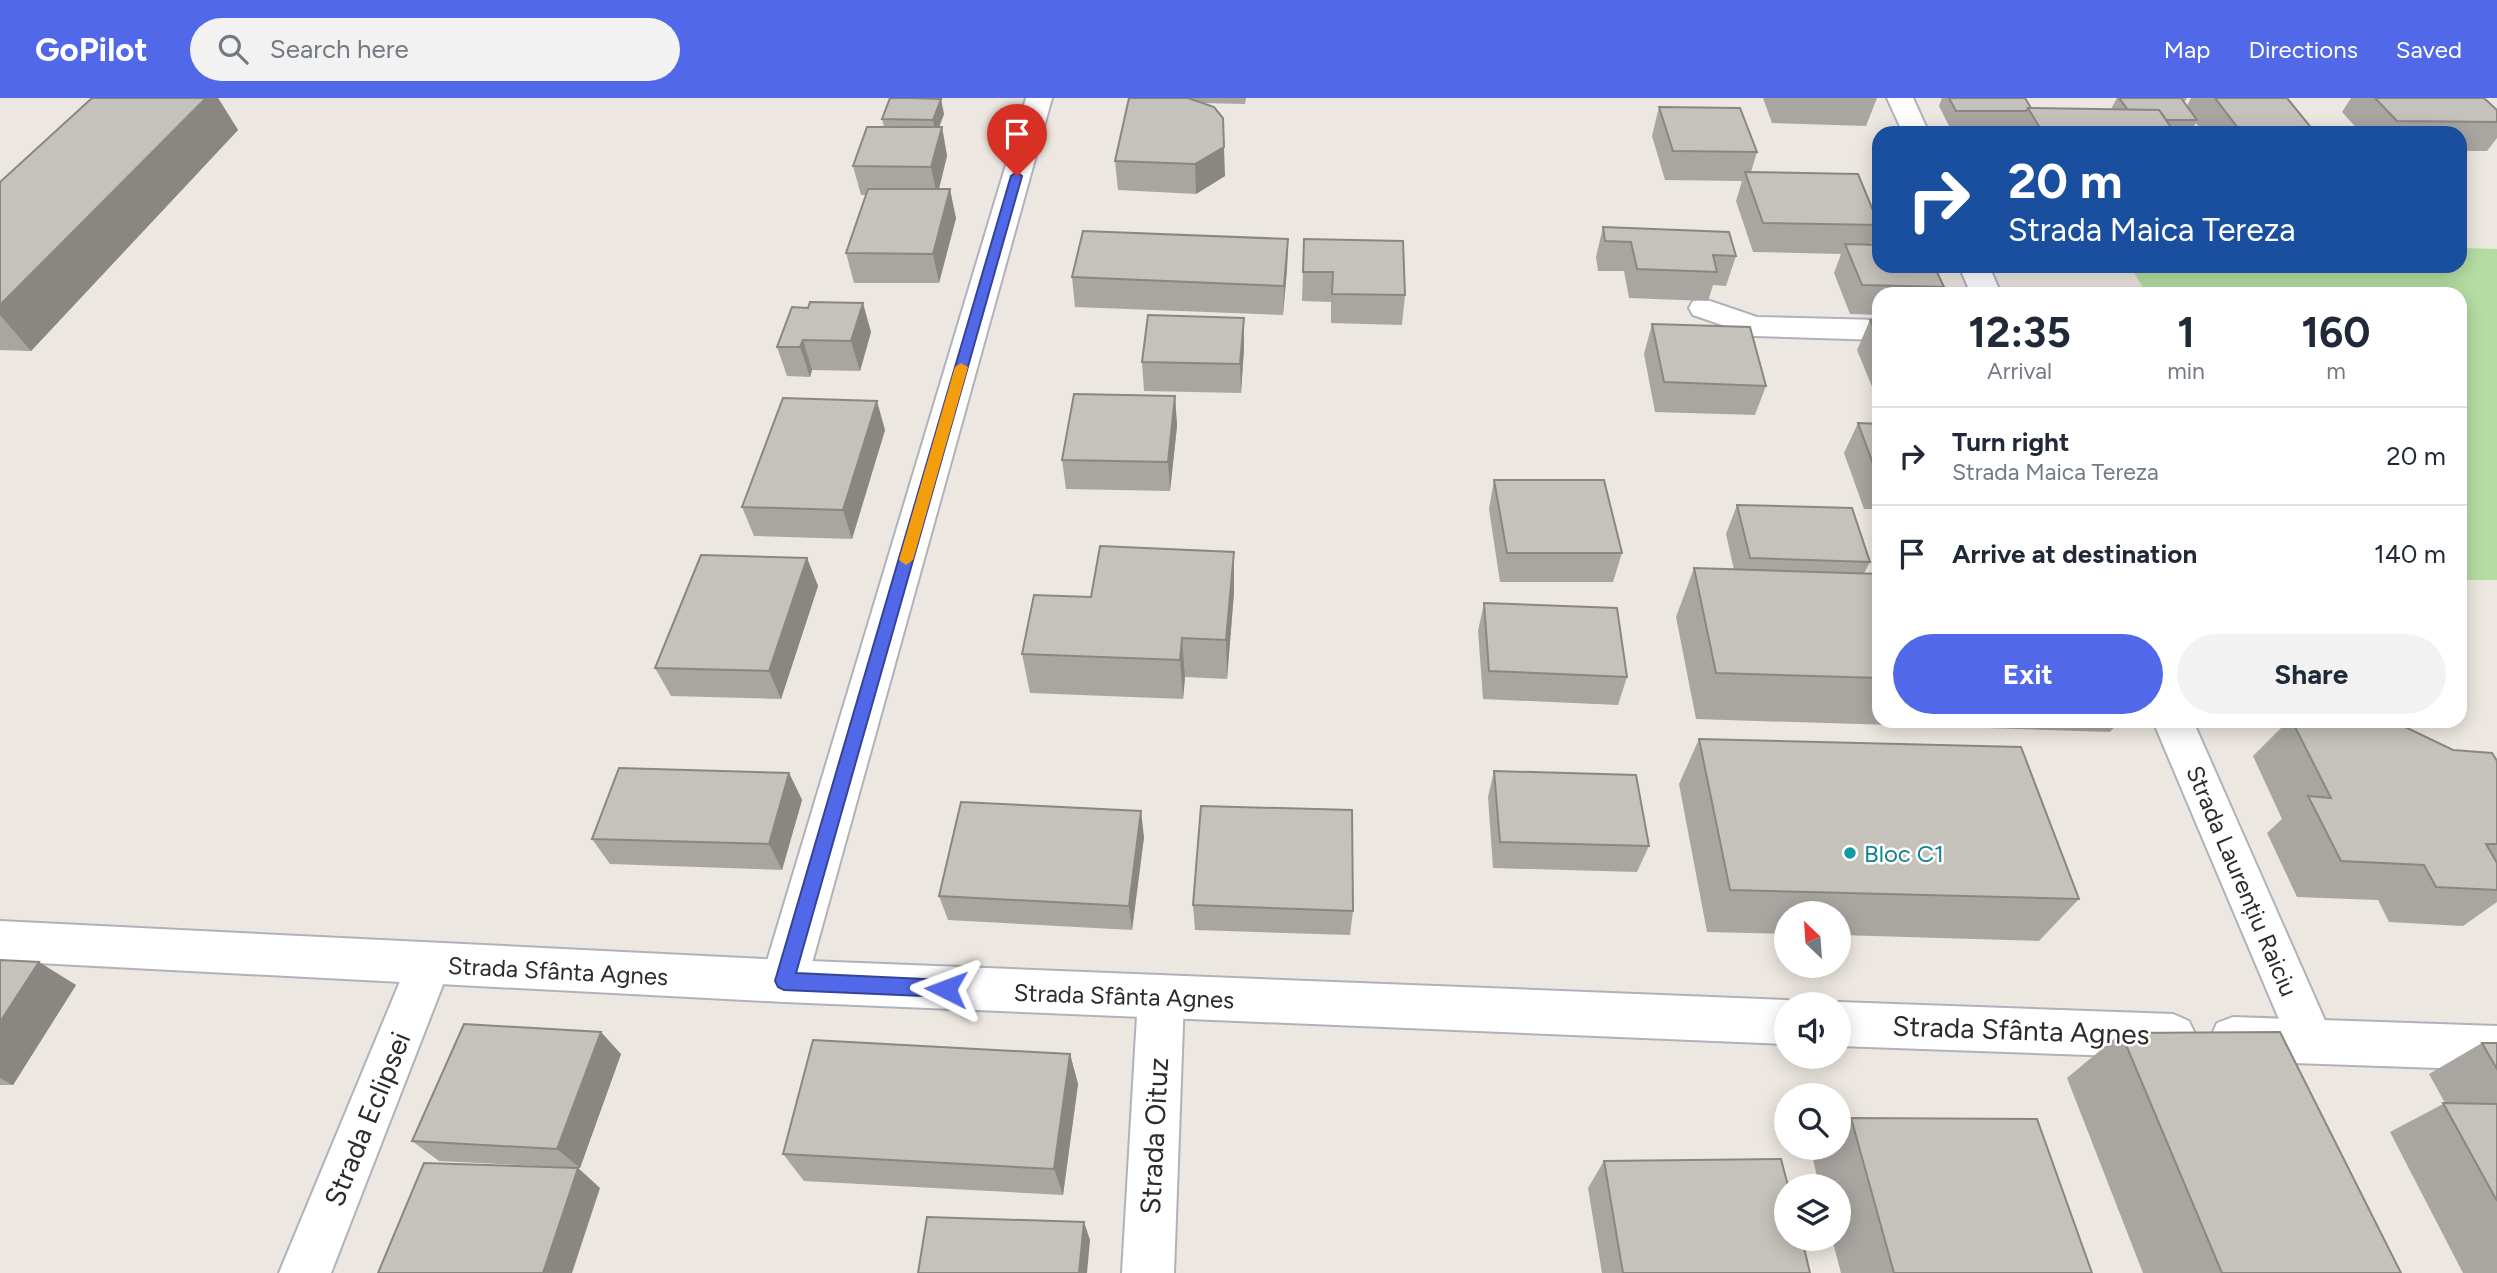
<!DOCTYPE html>
<html lang="en">
<head>
<meta charset="utf-8">
<style>
	:root { --surface:#fff; --page:#f2f2f3; --text:#1f2937; --muted:#747a83; --line:#e0e1e3; --accent:#5169e8 }
	body { margin:0; font-family:Figtree,sans-serif; background:var(--page); color:var(--text); height:100vh; display:flex; flex-direction:column; font-size:26px; white-space:nowrap }
	* { box-sizing:border-box; margin:0 }
	p { font-size:23px; color:var(--muted) }
	.icon { flex:none; width:38px; height:38px; fill:none; stroke:currentColor; stroke-width:2; stroke-linecap:round; stroke-linejoin:round }
	.map { position:relative; flex:1; overflow:hidden }
	.side { position:absolute; left:1872px; top:189px; width:595px; height:441px; display:flex; flex-direction:column; background:var(--surface); border-radius:21px; box-shadow:0 4px 18px #0003 }
	.side>* { flex:none }
	.hud { position:absolute; left:1872px; top:28px; width:595px; height:147px; border-radius:21px; box-shadow:0 4px 18px #0003; background:#1a4fa0; color:#fff; overflow:hidden }
	.needle { width:46px; rotate:335deg }
	.fabs { position:absolute; left:1774px; top:803px; display:grid; gap:14px }
	.fabs a { display:grid; place-items:center; width:77px; height:77px; border-radius:50%; background:var(--surface); box-shadow:0 4px 18px #0003; font-size:35px }
	.pin { position:absolute; display:grid; place-items:center; width:60px; height:60px; color:#fff; margin:-72px -30px; border-radius:50% 50% 50% 0; rotate:-45deg; box-shadow:0 0 7px #0007 }
	.pin .icon { rotate:45deg }
	.me { position:absolute; width:77px; margin:-38px; rotate:273deg; stroke-linejoin:round; filter:drop-shadow(0 0 5px #0008) }
	.turn { display:flex; align-items:center; gap:24px; height:147px; padding:0 21px; font-size:32px }
	.turn .icon { width:91px; height:91px; stroke-width:2.5 }
	.turn b { display:block; font-size:49px; line-height:60px }
	.eta { display:flex; justify-content:space-evenly; align-items:center; height:119px; text-align:center }
	.eta b { font-size:42px; font-weight:700; line-height:49px }
	.action { display:flex; gap:14px; margin-top:auto; padding:14px 21px }
	.action a { flex:1; height:80px; border-radius:42px; background:var(--accent); color:#fff; font-size:28px; font-weight:700; line-height:80px; text-align:center }
	.action a+a { background:var(--page); color:var(--text) }
	ul { padding:0; list-style:none }
	li { display:flex; align-items:center; gap:21px; height:98px; padding:0 21px; border-top:2px solid var(--line) }
	li div { flex:1 }
	li b { display:block; font-size:26px }
	li em { font-style:normal }
	header { display:flex; align-items:center; gap:42px; box-sizing:border-box; height:98px; padding:0 35px; background:var(--accent); color:#fff }
	header strong { font-size:33px }
	nav { display:flex; gap:38px; margin-inline-start:auto; font-size:24px }
	.search { width:490px; height:63px; background:var(--page); display:flex; align-items:center; gap:18px; box-sizing:border-box; padding:0 24px; border-radius:38px; color:var(--muted); font-size:26px }
	.map>svg:first-child { display:block }
	.green { fill:#b5dda2 }
	.lines { fill:none; stroke-linecap:round; stroke-linejoin:round }
	.minor-casing { stroke:#b0b1bb; stroke-width:4 }
	.tertiary-casing { stroke:#b0b1bb; stroke-width:4 }
	.minor { fill:#fff; fill-rule:evenodd }
	.tertiary { fill:#fff; fill-rule:evenodd }
	.wall { fill:#a9a6a1 }
	.shaded-wall { fill:#8a8783 }
	.building { fill:#c5c1bb; stroke:#8a8783; stroke-width:2 }
	.route { fill:#5169e8; stroke:#354497; stroke-width:2 }
	.slow { fill:#f59e0b }
	.culture-dot { fill:#0f9aa8; stroke:#fff; stroke-width:2.5 }
	.labels { text-anchor:middle; dominant-baseline:central; stroke-width:5; stroke-linejoin:round; paint-order:stroke }
	.culture-label { font-size:24px; fill:#0d838f; stroke:#fff; text-anchor:start }
	.street-label { font-size:24px; fill:#2c2c2c; stroke:#fff }
	.near-street-label { font-size:28px; fill:#2c2c2c; stroke:#fff }
</style>
</head>
<body>
<header>
<strong>GoPilot</strong>
<div class="search"><svg class="icon" aria-label="search" viewBox="0 0 24 24"><circle cx="10" cy="10" r="6"/><path d="M15 15l6 6"/></svg>Search here</div>
<nav><a>Map</a><a>Directions</a><a>Saved</a></nav>
</header>
<div class="map">
<svg width="2497" height="1175" viewBox="0 0 2497 1175">
	<rect width="100%" height="100%" fill="#ece7e0"/>
	<!-- green -->
	<path class="green" d="M2461,150L2497,151V482H2461L2460,196H2147L2130,168H2460Z"/>
	<g class="lines">
		<defs>
			<g id="minor">
				<path d="M1026,0H1052L807,883L800,898L784,904L768,898L761,883Z"/>
				<path d="M1887,0H1913L1929,35H1903Z"/>
				<path d="M1959,168H1989L2001,196H1971Z"/>
				<path d="M1704,201L1757,219L1880,222V242L1754,238L1693,217L1689,210L1693,203Z"/>
				<path d="M2153,623H2193L2334,943L2327,959L2311,965L2295,959Z"/>
				<path d="M429,846L445,852L451,866L331,1175H279L413,852Z"/>
				<path d="M1161,879L1177,885L1184,900L1174,1175H1122L1138,900L1145,885Z"/>
			</g>
			<g id="tertiary">
				<path d="M0,823L784,862L1787,902L1797,906H1787V946L784,904L0,863Z"/>
				<path d="M1839,904L2173,916L2189,923L2196,938L2189,953L2173,960L1839,948V906H1834Z"/>
				<path d="M2233,919L2497,928V972L2233,963L2217,957L2210,941L2217,925Z"/>
			</g>
		</defs>
		<!-- minor casing -->
		<use href="#minor" class="minor-casing"/>
		<!-- tertiary casing -->
		<use href="#tertiary" class="tertiary-casing"/>
		<!-- minor -->
		<use href="#minor" class="minor"/>
		<!-- tertiary -->
		<use href="#tertiary" class="tertiary"/>
	</g>
	<!-- wall -->
	<g class="wall">
		<path d="M92,0H218L238,32L31,253L0,252V84Z"/>
		<path d="M1129,0H1246L1245,6L1202,5L1225,78L1196,96L1118,92L1115,63Z"/>
		<path d="M1763,0H1877L1866,28L1772,25Z"/>
		<path d="M1942,0H2025L2031,10L2111,11L2117,0H2187L2185,3H2183L2187,8L2191,0H2287L2313,32L2311,35H2203L2196,25L2190,35H2016L2019,28H1949L1939,8Z"/>
		<path d="M2351,0H2484L2497,12V40L2487,53H2460V35H2361L2342,14Z"/>
		<path d="M1659,9L1757,54L1751,74L1879,127L1871,146L1944,189L1941,196H1880V217L1850,216L1834,175L1841,156L1753,154L1736,103L1742,83L1665,82L1652,38Z"/>
		<path d="M944,16L939,29H942L947,58L939,91L956,120L939,185H854L846,155L866,97H861L853,68L884,29L882,21Z"/>
		<path d="M1603,129L1736,158L1726,188L1713,187L1708,203L1629,200L1624,173H1598L1596,159Z"/>
		<path d="M1288,141L1287,171L1283,217L1075,209L1072,179Z"/>
		<path d="M1304,141L1405,197L1402,227L1331,225V204L1302,203Z"/>
		<path d="M792,209L871,234L860,273L812,272L810,279L787,278L777,249Z"/>
		<path d="M1244,220V250L1241,295L1144,293L1142,264Z"/>
		<path d="M1870,222H1880V308L1857,252Z"/>
		<path d="M1652,226L1766,288L1755,317L1655,314L1644,256Z"/>
		<path d="M1175,298L1177,328L1170,393L1066,391L1062,362Z"/>
		<path d="M1858,325L1880,326V411H1864L1844,355Z"/>
		<path d="M885,332L852,441L754,438L742,409Z"/>
		<path d="M1494,382L1622,455L1613,484H1500L1489,411Z"/>
		<path d="M1737,407L1870,464L1864,475L1880,476V623H2120L2110,634L1696,621L1676,519L1694,470L1734,472L1726,436Z"/>
		<path d="M1234,454V494L1227,581L1185,579L1183,601L1030,595L1022,556L1091,499Z"/>
		<path d="M807,460L818,488L781,601L671,598L655,570Z"/>
		<path d="M1484,505L1627,579L1618,607L1483,601L1478,533Z"/>
		<path d="M2288,623H2401L2405,629L2453,652L2497,663V804L2463,828L2389,824L2378,802L2297,799L2267,735L2282,721L2253,658Z"/>
		<path d="M1699,641L2079,801L2039,843L1839,837V816H1787V836L1707,834L1679,686Z"/>
		<path d="M1494,673L1649,748L1637,774L1493,770L1488,699Z"/>
		<path d="M789,675L802,702L782,772L610,766L592,741Z"/>
		<path d="M1144,739L1132,832L948,822L939,798Z"/>
		<path d="M1193,807L1353,813L1350,837L1195,832Z"/>
		<path d="M0,862L76,887L13,987H0Z"/>
		<path d="M2121,935L2401,1175H2143L2067,980Z"/>
		<path d="M2482,945H2497V1175H2463L2390,1034L2445,1005L2429,976Z"/>
		<path d="M621,956L580,1070H578L600,1090L577,1070L439,1063L412,1043Z"/>
		<path d="M1070,956L1078,986L1063,1097L804,1083L783,1056Z"/>
		<path d="M1851,1020L2092,1175H1841L1832,1141H1839V1088H1819L1813,1061L1823,1050H1839V1033Z"/>
		<path d="M1604,1063L1810,1175H1602L1588,1090Z"/>
	</g>
	<!-- shaded-wall -->
	<g class="shaded-wall">
		<path d="M206,0H218L238,32L31,253L0,217V207Z"/>
		<path d="M941,1L944,16L936,37L933,22Z"/>
		<path d="M942,29L947,58L937,98L931,69Z"/>
		<path d="M1224,49L1225,78L1196,96L1195,66Z"/>
		<path d="M950,91L956,120L939,185L933,156Z"/>
		<path d="M1288,141L1287,171L1283,217L1284,188Z"/>
		<path d="M863,205L871,234L860,273L851,243Z"/>
		<path d="M1244,220V250L1241,295L1240,266Z"/>
		<path d="M803,242L812,272L810,279L800,249Z"/>
		<path d="M1175,298L1177,328L1170,393L1168,364Z"/>
		<path d="M877,303L885,332L852,441L843,412Z"/>
		<path d="M1234,454V494L1227,581L1226,542Z"/>
		<path d="M807,460L818,488L781,601L769,573Z"/>
		<path d="M1182,540L1185,579L1183,601L1180,562Z"/>
		<path d="M789,675L802,702L782,772L769,746Z"/>
		<path d="M1141,713L1144,739L1132,832L1129,808Z"/>
		<path d="M39,864L76,887L13,987L0,980V924Z"/>
		<path d="M601,934L621,956L580,1070L557,1051Z"/>
		<path d="M1070,956L1078,986L1063,1097L1054,1071Z"/>
		<path d="M578,1070L600,1090L572,1175H543Z"/>
		<path d="M1084,1124L1090,1142L1087,1175H1079Z"/>
	</g>
	<!-- building -->
	<g class="building">
		<path d="M92,0H206L0,207V84Z"/>
		<path d="M890,0H912L941,1L933,22L882,21Z"/>
		<path d="M1129,0H1188L1214,9L1223,20L1224,49L1195,66L1115,63Z"/>
		<path d="M1949,0H2025L2031,10H2028L2026,13H1956Z"/>
		<path d="M2119,0H2181L2197,22H2166L2159,12H2128Z"/>
		<path d="M2215,0H2287L2313,32L2238,30Z"/>
		<path d="M2375,0H2484L2497,12V24L2397,23Z"/>
		<path d="M1659,9L1740,10L1757,54L1673,53Z"/>
		<path d="M2028,10L2159,12L2175,35H2043Z"/>
		<path d="M867,29H942L931,69L853,68Z"/>
		<path d="M1745,74L1858,76L1879,127L1763,125Z"/>
		<path d="M868,91H950L933,156L846,155Z"/>
		<path d="M1603,129L1729,134L1736,158L1713,157L1717,174L1637,171L1631,144L1605,143Z"/>
		<path d="M1083,133L1288,141L1284,188L1072,179Z"/>
		<path d="M1304,141L1403,143L1405,197L1332,196L1333,174H1303Z"/>
		<path d="M1845,146L1880,147V168H1934L1944,189L1862,187Z"/>
		<path d="M810,204L863,205L851,243L803,242L800,249H777L792,209L808,210Z"/>
		<path d="M1148,217L1244,220L1240,266L1142,264Z"/>
		<path d="M1870,222H1880V245Z"/>
		<path d="M1652,226L1750,229L1766,288L1664,284Z"/>
		<path d="M1074,296L1175,298L1168,364L1062,362Z"/>
		<path d="M783,300L877,303L843,412L742,409Z"/>
		<path d="M1858,325L1880,326V382H1879Z"/>
		<path d="M1494,382H1604L1622,455H1507Z"/>
		<path d="M1737,407L1852,410L1870,464L1750,460Z"/>
		<path d="M1100,448L1234,454L1226,542L1182,540L1180,562L1022,556L1034,497L1091,499Z"/>
		<path d="M701,457L807,460L769,573L655,570Z"/>
		<path d="M1694,470L1880,476V580L1716,575Z"/>
		<path d="M1484,505L1617,510L1627,579L1489,573Z"/>
		<path d="M2292,623H2401L2405,629L2453,652L2492,655L2497,663V746H2486L2497,765V792L2436,789L2424,767L2341,763L2308,698L2331,700Z"/>
		<path d="M1699,641L2021,649L2079,801L1730,792Z"/>
		<path d="M619,670L789,675L769,746L592,741Z"/>
		<path d="M1494,673L1636,677L1649,748L1500,744Z"/>
		<path d="M961,704L1141,713L1129,808L939,798Z"/>
		<path d="M1201,708L1352,712L1353,813L1193,807Z"/>
		<path d="M0,862L39,864L0,924Z"/>
		<path d="M464,926L601,934L557,1051L412,1043Z"/>
		<path d="M2280,934L2401,1175H2222L2121,935Z"/>
		<path d="M813,942L1070,956L1054,1071L783,1056Z"/>
		<path d="M2482,945H2497V971Z"/>
		<path d="M2443,1005L2497,1006V1103Z"/>
		<path d="M1851,1020L2037,1021L2092,1175H1894Z"/>
		<path d="M1781,1061L1788,1088H1787V1141H1802L1810,1175H1623L1604,1063Z"/>
		<path d="M424,1065L578,1070L543,1175H378Z"/>
		<path d="M927,1119L1084,1124L1079,1175H918Z"/>
	</g>
	<!-- route -->
	<path class="route" d="M1017,74L1022,78L796,875L946,882L952,884L955,891L952,897L946,899L784,892L778,889L775,883L1011,78Z"/>
	<!-- slow -->
	<path class="slow" d="M961,265L968,269L913,462L906,467L899,462L955,269Z"/>
	<!-- markers -->
	<circle class="culture-dot" cx="1850" cy="755" r="7"/>
	<g class="labels">
		<!-- culture labels -->
		<g class="culture-label">
			<text x="1864" y="755">Bloc C1</text>
		</g>
		<!-- street labels -->
		<g class="street-label">
			<text transform="translate(2242 783) rotate(67)">Strada Laurențiu Raiciu</text>
			<text transform="translate(558 873) rotate(3)">Strada Sfânta Agnes</text>
			<text transform="translate(1124 898) rotate(2)">Strada Sfânta Agnes</text>
		</g>
		<!-- near-street labels -->
		<g class="near-street-label">
			<text transform="translate(2021 932) rotate(2)">Strada Sfânta Agnes</text>
			<text transform="translate(367 1021) rotate(-68)">Strada Eclipsei</text>
			<text transform="translate(1154 1038) rotate(-87)">Strada Oituz</text>
		</g>
	</g>
</svg>
<div class="fabs">
<a><svg class="needle" viewBox="-14 -14 28 28"><path d="M0-13l5 13h-10z" fill="#e53935"/><path d="M0 13l5-13h-10z" fill="#747a83"/></svg></a>
<a><svg class="icon" aria-label="sound" viewBox="0 0 24 24"><path d="M4 9h4l5-4v14l-5-4H4zM17 9q2 3 0 6"/></svg></a>
<a><svg class="icon" aria-label="search" viewBox="0 0 24 24"><circle cx="10" cy="10" r="6"/><path d="M15 15l6 6"/></svg></a>
<a><svg class="icon" aria-label="layers" viewBox="0 0 24 24"><path d="M12 4l9 5-9 5-9-5zM3 14l9 5 9-5"/></svg></a>
</div>
<div class="pin" style="left:1017px;top:78px;background:#d93025"><svg class="icon" aria-label="arrive" viewBox="0 0 24 24"><path d="M6 21V4h12l-3 4 3 4H6"/></svg></div>
<svg class="me" style="left:946px;top:891px" viewBox="-20 -20 40 40"><path d="M0-17L14 15 0 8-14 15z" fill="#5169e8" stroke="#fff" stroke-width="4"/></svg>
<div class="hud">
<div class="turn"><svg class="icon" aria-label="right" viewBox="0 0 24 24"><path d="M7 20v-9h11M14 6l5 5-5 5"/></svg><div><b>20 m</b>Strada Maica Tereza</div></div>
</div>
<section class="side">
<div class="eta">
<div><b>12:35</b><p>Arrival</p></div>
<div><b>1</b><p>min</p></div>
<div><b>160</b><p>m</p></div>
</div>
<ul>
<li><svg class="icon" aria-label="right" viewBox="0 0 24 24"><path d="M7 20v-9h11M14 6l5 5-5 5"/></svg><div><b>Turn right</b><p>Strada Maica Tereza</p></div><em>20 m</em></li>
<li><svg class="icon" aria-label="arrive" viewBox="0 0 24 24"><path d="M6 21V4h12l-3 4 3 4H6"/></svg><div><b>Arrive at destination</b></div><em>140 m</em></li>
</ul>
<div class="action"><a>Exit</a><a>Share</a></div>
</section>
</div>
</body>
</html>
